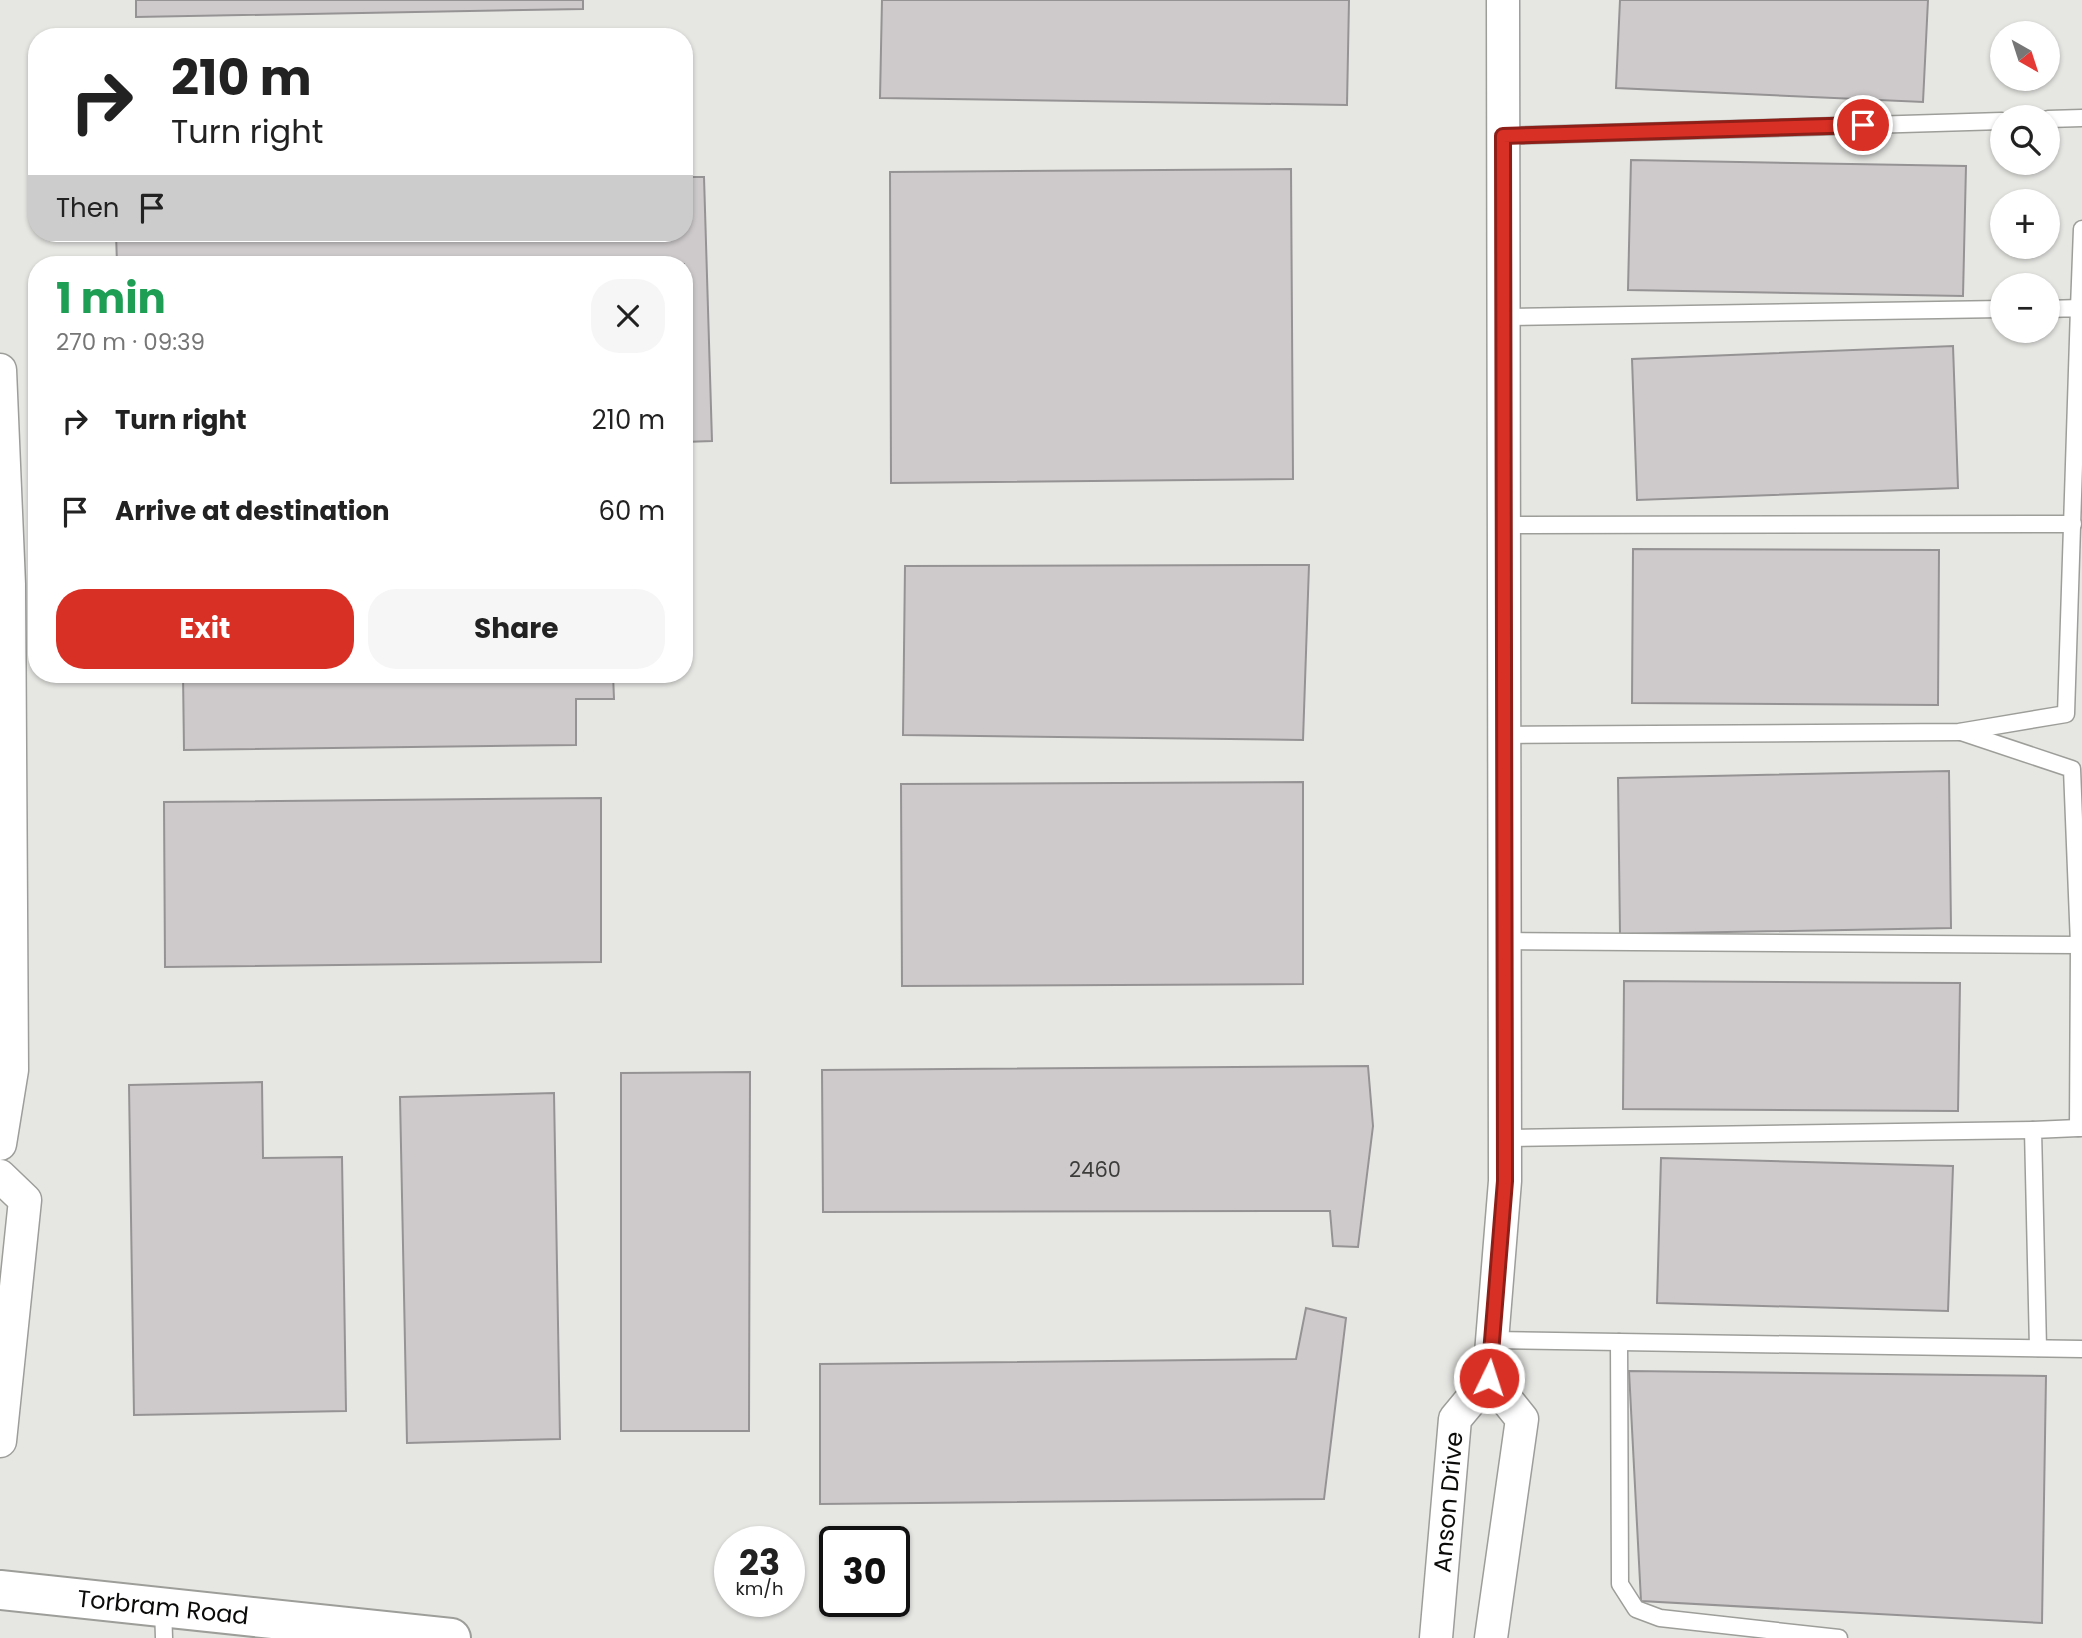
<!DOCTYPE html>
<html lang="en">
<head>
<meta charset="utf-8">
<style>
	:root { --surface:#fff; --page:#f6f6f6; --text:#222; --muted:#767676; --accent:#d93025 }
	body { margin:0; font-family:Poppins,sans-serif; background:var(--page); color:var(--text); height:100vh; display:flex; flex-direction:column; font-size:26px; white-space:nowrap }
	* { box-sizing:border-box; margin:0 }
	p { font-size:23px; color:var(--muted) }
	.icon { flex:none; width:38px; height:38px; fill:none; stroke:currentColor; stroke-width:2; stroke-linecap:round; stroke-linejoin:round }
	.map { position:relative; flex:1; overflow:hidden }
	.drawer { position:absolute; left:28px; top:256px; width:665px; height:427px; display:flex; flex-direction:column; background:var(--surface); border-radius:28px; box-shadow:0 2px 5px #0004 }
	.drawer>* { flex:none }
	.guide { position:absolute; left:28px; top:28px; width:665px; height:214px; border-radius:28px; box-shadow:0 2px 5px #0004; background:#fff; color:var(--text); overflow:hidden }
	.needle { width:46px; rotate:141deg }
	.tools { position:absolute; left:1990px; top:21px; display:grid; gap:14px }
	.tools a { display:grid; place-items:center; width:70px; height:70px; border-radius:50%; background:var(--surface); box-shadow:0 2px 5px #0004; font-size:35px }
	.speed { position:absolute; left:714px; top:1526px; display:flex; gap:14px; font-size:35px; font-weight:700; text-align:center }
	.speed>* { display:grid; place-content:center; width:91px; height:91px; border-radius:50%; background:var(--surface); box-shadow:0 2px 5px #0004; line-height:1 }
	.speed small { font-size:18px; font-weight:400 }
	.speed .limit { border:4px solid #111; border-radius:10px; background:#fff; color:#111 }
	.pin { position:absolute; display:grid; place-items:center; width:60px; height:60px; color:#fff; margin:-30px; border:4px solid #fff; border-radius:50%; box-shadow:0 2px 7px #0007 }
	.me { position:absolute; width:77px; margin:-38px; rotate:4deg; stroke-linejoin:round; filter:drop-shadow(0 0 5px #0008) }
	.turn { display:flex; align-items:center; gap:24px; height:147px; padding:0 28px; font-size:32px }
	.turn .icon { width:91px; height:91px; stroke-width:2.5 }
	.turn b { display:block; font-size:49px; line-height:60px }
	.then { display:flex; align-items:center; height:66px; padding:0 28px; background:#0003; gap:14px; font-size:26px }
	.round { display:grid; place-items:center; flex:none; width:74px; height:74px; border-radius:28px; background:var(--page) }
	.headline { display:flex; align-items:center; justify-content:space-between; height:119px; padding:0 28px }
	h1 { font-size:42px; font-weight:700; line-height:52px; color:#1e9e55 }
	.cta { display:flex; gap:14px; margin-top:auto; padding:14px 28px }
	.cta a { flex:1; height:80px; border-radius:28px; background:var(--accent); color:#fff; font-size:28px; font-weight:700; line-height:80px; text-align:center }
	.cta a+a { background:var(--page); color:var(--text) }
	ul { padding:0; list-style:none }
	li { display:flex; align-items:center; gap:21px; height:91px; padding:0 28px }
	li div { flex:1 }
	li b { display:block; font-size:26px }
	li em { font-style:normal }
	.map>svg:first-child { display:block }
	.building { fill:#cecacc; stroke:#969394; stroke-width:2 }
	.lines { fill:none; stroke-linecap:round; stroke-linejoin:round }
	.service-casing { stroke:#9d9e9a; stroke-width:19 }
	.minor-casing { stroke:#9d9e9a; stroke-width:35 }
	.secondary-casing { stroke:#9d9e9a; stroke-width:42 }
	.service { stroke:#fff; stroke-width:16 }
	.minor { stroke:#fff; stroke-width:32 }
	.secondary { stroke:#fff; stroke-width:38 }
	.route-casing { stroke:#8d1f18; stroke-width:18 }
	.route { stroke:#d93025; stroke-width:12 }
	.labels { text-anchor:middle; dominant-baseline:central; stroke-width:5; stroke-linejoin:round; paint-order:stroke }
	.number-label { font-size:21px; fill:#3c3c3a }
	.street-label { font-size:24px; fill:#0b0c0a; stroke:#fff }
</style>
</head>
<body>
<div class="map">
<svg width="2082" height="1638" viewBox="0 0 2082 1638">
	<rect width="100%" height="100%" fill="#e6e7e3"/>
	<!-- building -->
	<g class="building">
		<path d="M136,0H583V9L136,17Z"/>
		<path d="M882,0H1349L1347,105L880,98Z"/>
		<path d="M1620,0H1928L1923,102L1616,88Z"/>
		<path d="M1631,160L1966,166L1963,296L1628,290Z"/>
		<path d="M1291,169L1293,479L891,483L890,172Z"/>
		<path d="M684,177H704L712,441L684,442V264H117L116,233H684Z"/>
		<path d="M1953,346L1958,488L1637,500L1632,359Z"/>
		<path d="M1633,549L1939,550L1938,705L1632,703Z"/>
		<path d="M1309,565L1303,740L903,735L905,566Z"/>
		<path d="M183,674H613L614,699H576V745L184,750Z"/>
		<path d="M1949,771L1951,928L1620,934L1618,778Z"/>
		<path d="M1303,782V984L902,986L901,784Z"/>
		<path d="M601,798V962L165,967L164,802Z"/>
		<path d="M1624,981L1960,983L1958,1111L1623,1109Z"/>
		<path d="M1368,1066L1373,1126L1358,1247L1333,1246L1330,1211L823,1212L822,1070Z"/>
		<path d="M750,1072L749,1431H621V1073Z"/>
		<path d="M262,1082L263,1158L342,1157L346,1411L134,1415L129,1085Z"/>
		<path d="M554,1093L560,1439L407,1443L400,1097Z"/>
		<path d="M1661,1158L1953,1166L1948,1311L1657,1303Z"/>
		<path d="M1306,1308L1346,1318L1324,1499L820,1504V1364L1296,1359Z"/>
		<path d="M1629,1371L2046,1376L2042,1623L1641,1601Z"/>
	</g>
	<g class="lines">
		<defs>
			<g id="service">
				<path d="M2048,119L2082,118"/>
				<path d="M1503,136L2002,121"/>
				<path d="M2079,308L2082,229"/>
				<path d="M1503,317L2002,309"/>
				<path d="M1504,525L2073,524"/>
				<path d="M1504,735L1959,732L2066,714L2079,308L2048,309"/>
				<path d="M1504,941L2079,945L2072,769L1961,732"/>
				<path d="M2082,942L2079,945L2078,1128H2082"/>
				<path d="M1505,1138L2033,1130"/>
				<path d="M1492,1340L2082,1349"/>
				<path d="M1619,1342L1620,1584L1636,1609L1660,1618L1839,1638"/>
				<path d="M2038,1348L2033,1130L2078,1128"/>
				<path d="M163,1607L164,1638"/>
			</g>
			<g id="minor">
				<path d="M0,370L9,584L12,1070L0,1144"/>
				<path d="M0,1176L25,1200L0,1441"/>
				<path d="M1489,1378L1522,1419L1491,1638"/>
				<path d="M1436,1638L1455,1419L1489,1378L1505,1181L1503,0"/>
			</g>
			<path id="secondary" d="M0,1590L451,1638"/>
		</defs>
		<!-- service casing -->
		<use href="#service" class="service-casing"/>
		<!-- minor casing -->
		<use href="#minor" class="minor-casing"/>
		<!-- secondary casing -->
		<use href="#secondary" class="secondary-casing"/>
		<!-- service -->
		<use href="#service" class="service"/>
		<!-- minor -->
		<use href="#minor" class="minor"/>
		<!-- secondary -->
		<use href="#secondary" class="secondary"/>
	</g>
	<g class="lines">
		<defs>
			<path id="route" d="M1489,1378L1505,1181L1503,136L1863,125"/>
		</defs>
		<!-- route casing -->
		<use href="#route" class="route-casing"/>
		<!-- route -->
		<use href="#route" class="route"/>
	</g>
	<g class="labels">
		<!-- number labels -->
		<g class="number-label">
			<text x="1095" y="1169">2460</text>
		</g>
		<!-- street labels -->
		<g class="street-label">
			<text transform="translate(1448 1502) rotate(-85)">Anson Drive</text>
			<text transform="translate(163 1607) rotate(6)">Torbram Road</text>
		</g>
	</g>
</svg>
<div class="tools">
<a><svg class="needle" viewBox="-14 -14 28 28"><path d="M0-13l5 13h-10z" fill="#e53935"/><path d="M0 13l5-13h-10z" fill="#767676"/></svg></a>
<a><svg class="icon" aria-label="search" viewBox="0 0 24 24"><circle cx="10" cy="10" r="6"/><path d="M15 15l6 6"/></svg></a>
<a>+</a>
<a>−</a>
</div>
<div class="speed"><div>23<small>km/h</small></div><div class="limit">30</div></div>
<div class="pin" style="left:1863px;top:125px;background:#d93025"><svg class="icon" aria-label="arrive" viewBox="0 0 24 24"><path d="M6 21V4h12l-3 4 3 4H6"/></svg></div>
<svg class="me" style="left:1489px;top:1378px" viewBox="-20 -20 40 40"><circle r="17" fill="#d93025" stroke="#fff" stroke-width="3"/><path d="M0-11L8 9 0 5-8 9z" fill="#fff"/></svg>
<div class="guide">
<div class="turn"><svg class="icon" aria-label="right" viewBox="0 0 24 24"><path d="M7 20v-9h11M14 6l5 5-5 5"/></svg><div><b>210 m</b>Turn right</div></div>
<div class="then">Then<svg class="icon" aria-label="arrive" viewBox="0 0 24 24"><path d="M6 21V4h12l-3 4 3 4H6"/></svg></div>
</div>
<section class="drawer">
<div class="headline"><div><h1>1 min</h1><p>270 m · 09:39</p></div><a class="round"><svg class="icon" aria-label="close" viewBox="0 0 24 24"><path d="M6 6l12 12M18 6L6 18"/></svg></a></div>
<ul>
<li><svg class="icon" aria-label="right" viewBox="0 0 24 24"><path d="M7 20v-9h11M14 6l5 5-5 5"/></svg><div><b>Turn right</b></div><em>210 m</em></li>
<li><svg class="icon" aria-label="arrive" viewBox="0 0 24 24"><path d="M6 21V4h12l-3 4 3 4H6"/></svg><div><b>Arrive at destination</b></div><em>60 m</em></li>
</ul>
<div class="cta"><a>Exit</a><a>Share</a></div>
</section>
</div>
</body>
</html>
